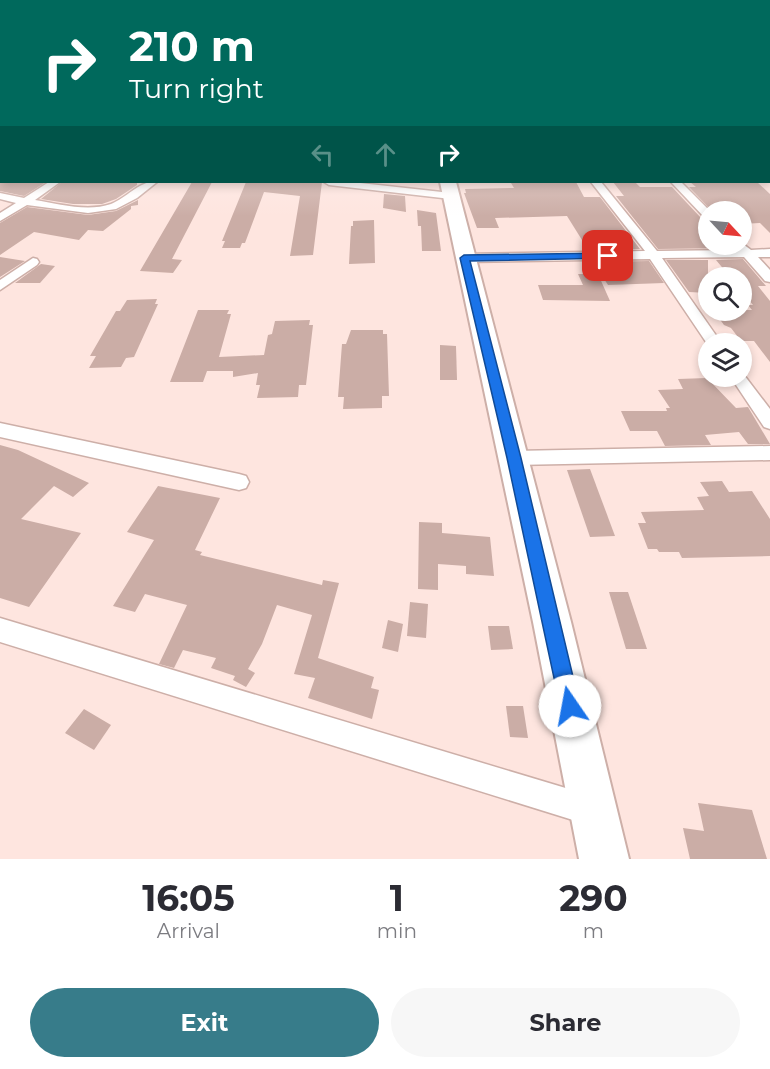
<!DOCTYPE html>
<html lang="en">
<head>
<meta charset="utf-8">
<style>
	:root { --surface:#fff; --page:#f7f7f7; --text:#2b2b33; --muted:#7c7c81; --accent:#377c8a }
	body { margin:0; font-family:Montserrat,sans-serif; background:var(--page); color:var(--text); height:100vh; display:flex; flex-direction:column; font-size:22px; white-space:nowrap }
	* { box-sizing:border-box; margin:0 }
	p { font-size:20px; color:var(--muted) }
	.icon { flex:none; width:33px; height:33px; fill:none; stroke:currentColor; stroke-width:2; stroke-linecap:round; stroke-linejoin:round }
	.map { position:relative; height:859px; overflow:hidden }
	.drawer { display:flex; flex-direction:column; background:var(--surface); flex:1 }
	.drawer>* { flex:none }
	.hud { position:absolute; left:0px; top:0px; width:771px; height:183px; box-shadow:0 3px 9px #0003; background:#00695c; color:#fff; overflow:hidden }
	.needle { width:39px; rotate:116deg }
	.buttons { position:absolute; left:698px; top:201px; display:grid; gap:12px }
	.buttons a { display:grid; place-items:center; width:54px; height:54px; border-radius:50%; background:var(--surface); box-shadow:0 3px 9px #0003; font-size:30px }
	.pin { position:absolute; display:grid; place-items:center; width:51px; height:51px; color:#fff; margin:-26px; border-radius:12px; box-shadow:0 3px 9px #0006 }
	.me { position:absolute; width:66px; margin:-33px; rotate:348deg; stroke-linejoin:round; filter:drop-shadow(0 0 4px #0008) }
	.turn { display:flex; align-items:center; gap:21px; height:126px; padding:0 30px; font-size:27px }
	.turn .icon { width:78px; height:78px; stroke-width:2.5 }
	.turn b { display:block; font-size:42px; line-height:51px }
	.lanes { display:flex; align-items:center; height:57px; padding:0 30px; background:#0003; justify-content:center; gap:30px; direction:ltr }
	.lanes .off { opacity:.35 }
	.eta { display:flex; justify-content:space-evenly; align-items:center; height:102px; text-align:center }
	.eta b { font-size:36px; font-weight:700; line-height:42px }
	.cta { display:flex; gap:12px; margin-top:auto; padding:12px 30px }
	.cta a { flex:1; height:69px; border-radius:36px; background:var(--accent); color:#fff; font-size:24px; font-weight:700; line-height:69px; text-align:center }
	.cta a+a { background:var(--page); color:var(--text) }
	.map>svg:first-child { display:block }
	.building { fill:#cbada6 }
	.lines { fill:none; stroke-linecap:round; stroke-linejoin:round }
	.street-casing { stroke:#cdafa8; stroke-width:3 }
	.primary-casing { stroke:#cdafa8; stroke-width:4 }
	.street { fill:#fff; fill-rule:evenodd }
	.primary { fill:#fff; fill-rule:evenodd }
	.route { fill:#1a73e8; stroke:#114b97; stroke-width:1.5 }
</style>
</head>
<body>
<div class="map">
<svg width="770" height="859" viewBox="0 0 770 859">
	<rect width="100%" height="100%" fill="#fee5df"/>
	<!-- building -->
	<g class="building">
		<path d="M0,182H46L24,196L0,191Z"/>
		<path d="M62,182H137V185L116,199L102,204H73L41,199Z"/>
		<path d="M192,182H212L172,259L182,260L173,273L140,271Z"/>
		<path d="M246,182H322L313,255L290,256L300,196L264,192L245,243H242L240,248H222L225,241H222Z"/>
		<path d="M576,182L584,197H600L640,249L585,250L584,248H587L567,216L495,218L499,228H477L464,193H466L465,189L514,188L511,183Z"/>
		<path d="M613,182H635L640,187H672L702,219L708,220V244H731L734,248L658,249L616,196H624Z"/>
		<path d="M690,182H757L770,194V233L760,223L741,224V212H713L689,187H696Z"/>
		<path d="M384,194L405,196L406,212L383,208Z"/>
		<path d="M138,200V205L131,206V209L103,231L88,230L79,240L34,232L0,255V223L27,207L88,215L116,211Z"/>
		<path d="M417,210L436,213L441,251H422L421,226H418Z"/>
		<path d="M374,220L375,263L349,264L351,226H353V221Z"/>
		<path d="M0,257L25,261L0,277Z"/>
		<path d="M743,259L766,286H758L770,301V362L754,341H741L731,328L724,325L713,310H752L748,305H753L741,290V278H731L716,260Z"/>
		<path d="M666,260H708V293L689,292Z"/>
		<path d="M649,261L664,283L608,285L593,262Z"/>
		<path d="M41,264L55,266L40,283H15Z"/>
		<path d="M578,274H598L610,301L543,300L538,285H583Z"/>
		<path d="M157,299L155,304H158L134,357L126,358L121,367L89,368L96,356H90L116,311H120L127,300Z"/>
		<path d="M198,310H229L227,314H231L219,357L264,355L268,335L272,334L275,321L310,320L309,325H313L306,385H299L298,397L257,398L260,385H256L258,373L233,377V371H207L203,382H170Z"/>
		<path d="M351,330H383V334H387L389,396H382V408L343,409L344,397H338L342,344H346Z"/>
		<path d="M440,345L456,346L457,380H440Z"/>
		<path d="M707,378L736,408L748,407L770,444H748L739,432L705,435L711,445L665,446L657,431H630L621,411H667L666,408H670L658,390L683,389L678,379Z"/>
		<path d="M0,445L18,450L89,483L73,497L54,486L21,519L81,533L29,607L0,598Z"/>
		<path d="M590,469L615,536L590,537L567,470Z"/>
		<path d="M722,481L729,492L752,491L770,519V556L682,558L679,552H659L657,549H648L638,523H646L641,512L704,510L697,497L709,496L700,482Z"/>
		<path d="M158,486L220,498L195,550L202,552L200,555L322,585L323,580L339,583L318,658L374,677L371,688L379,690L372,719L308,698L315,678L294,674L312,615L277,605L262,644L248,669L255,673L246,687L233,680L235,676L211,668L216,658L183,650L174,668L159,664L187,605L145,594L135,612L113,606L154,540L127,532Z"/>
		<path d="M419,522L442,523V533L490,537L494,576L466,574V566L438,564V590L418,589Z"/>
		<path d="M609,592H628L647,649H626Z"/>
		<path d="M410,602L428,604L426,638L407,636Z"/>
		<path d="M388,620L403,624L398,652L382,648Z"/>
		<path d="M488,626H509L513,649L491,650Z"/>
		<path d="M506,706H523L528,738L510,737Z"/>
		<path d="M84,709L111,725L94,750L65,733Z"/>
		<path d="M698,803L752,810L767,859H690L683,828L704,831Z"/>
	</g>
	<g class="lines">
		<defs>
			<g id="street">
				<rect x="0" y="104" width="2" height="4"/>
				<rect x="0" y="136" width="2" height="6"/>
				<rect x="0" y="160" width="2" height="6"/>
				<path d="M49,182H60L35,200C58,204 88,212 111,204C127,198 140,180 157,182L137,198L116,209L88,213L27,205L0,221V213L16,203L0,199V193L24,198Z"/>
				<path d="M324,182H351L451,193L456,196L451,199L329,185Z"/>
				<path d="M591,182H601L657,251L738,250L739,245L743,244L751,250L770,249V257H758L770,270V282L765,281L744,257L662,258L722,344L708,345L650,259L464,262L458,258L464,254L645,251Z"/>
				<path d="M671,182H681L711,212H708V218L704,217Z"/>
				<path d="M33,258L37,259L39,262L37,265L0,290V280Z"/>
				<path d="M741,371L770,409V429L764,427L730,376H741Z"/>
				<path d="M0,423L239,474L246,476L249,482L246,488L239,490L0,437Z"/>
				<path d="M770,446V460L514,465L507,463L505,458L507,453L514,451Z"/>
				<path d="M0,618L589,795L600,799L604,810L600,821L589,825L0,642Z"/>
			</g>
			<path id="primary" d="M440,182H456L571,622L629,859H579L533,622Z"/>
		</defs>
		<!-- street casing -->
		<use href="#street" class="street-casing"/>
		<!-- primary casing -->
		<use href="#primary" class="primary-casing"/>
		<!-- street -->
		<use href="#street" class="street"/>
		<!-- primary -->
		<use href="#primary" class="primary"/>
	</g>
	<!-- sky -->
	<linearGradient id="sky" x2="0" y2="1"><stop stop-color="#9a9cb5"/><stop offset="0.44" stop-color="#fff3f1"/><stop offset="1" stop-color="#fff3f1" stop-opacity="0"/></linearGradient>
	<rect width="770" height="216" fill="url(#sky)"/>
	<!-- route -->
	<path class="route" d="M608,253L613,256L611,258L470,261L521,458L580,706L577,713L570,716L563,713L560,706L507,458L460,258L464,255Z"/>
</svg>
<div class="buttons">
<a><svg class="needle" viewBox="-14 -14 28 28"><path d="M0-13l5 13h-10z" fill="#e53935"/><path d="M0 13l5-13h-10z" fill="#7c7c81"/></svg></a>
<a><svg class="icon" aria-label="search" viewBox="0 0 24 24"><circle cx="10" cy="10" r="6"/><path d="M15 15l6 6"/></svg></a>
<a><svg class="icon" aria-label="layers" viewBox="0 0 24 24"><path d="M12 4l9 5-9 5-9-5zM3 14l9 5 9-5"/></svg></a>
</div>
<div class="pin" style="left:608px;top:256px;background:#d93025"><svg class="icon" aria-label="arrive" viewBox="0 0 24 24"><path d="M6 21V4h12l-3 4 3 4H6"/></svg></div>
<svg class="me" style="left:570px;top:706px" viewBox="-20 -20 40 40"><circle r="19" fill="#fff"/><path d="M0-13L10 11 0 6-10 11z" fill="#1a73e8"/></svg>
<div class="hud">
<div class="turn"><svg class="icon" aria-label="right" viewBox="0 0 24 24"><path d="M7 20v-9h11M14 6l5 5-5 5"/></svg><div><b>210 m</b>Turn right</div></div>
<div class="lanes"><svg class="icon off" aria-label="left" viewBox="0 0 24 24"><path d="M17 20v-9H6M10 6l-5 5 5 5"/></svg><svg class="icon off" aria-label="ahead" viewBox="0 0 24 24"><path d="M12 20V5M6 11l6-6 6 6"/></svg><svg class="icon" aria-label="right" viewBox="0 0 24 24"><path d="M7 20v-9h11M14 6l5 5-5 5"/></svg></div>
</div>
</div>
<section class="drawer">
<div class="eta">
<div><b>16:05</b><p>Arrival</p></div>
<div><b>1</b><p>min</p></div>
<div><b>290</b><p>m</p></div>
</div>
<div class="cta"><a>Exit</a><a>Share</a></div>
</section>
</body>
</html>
